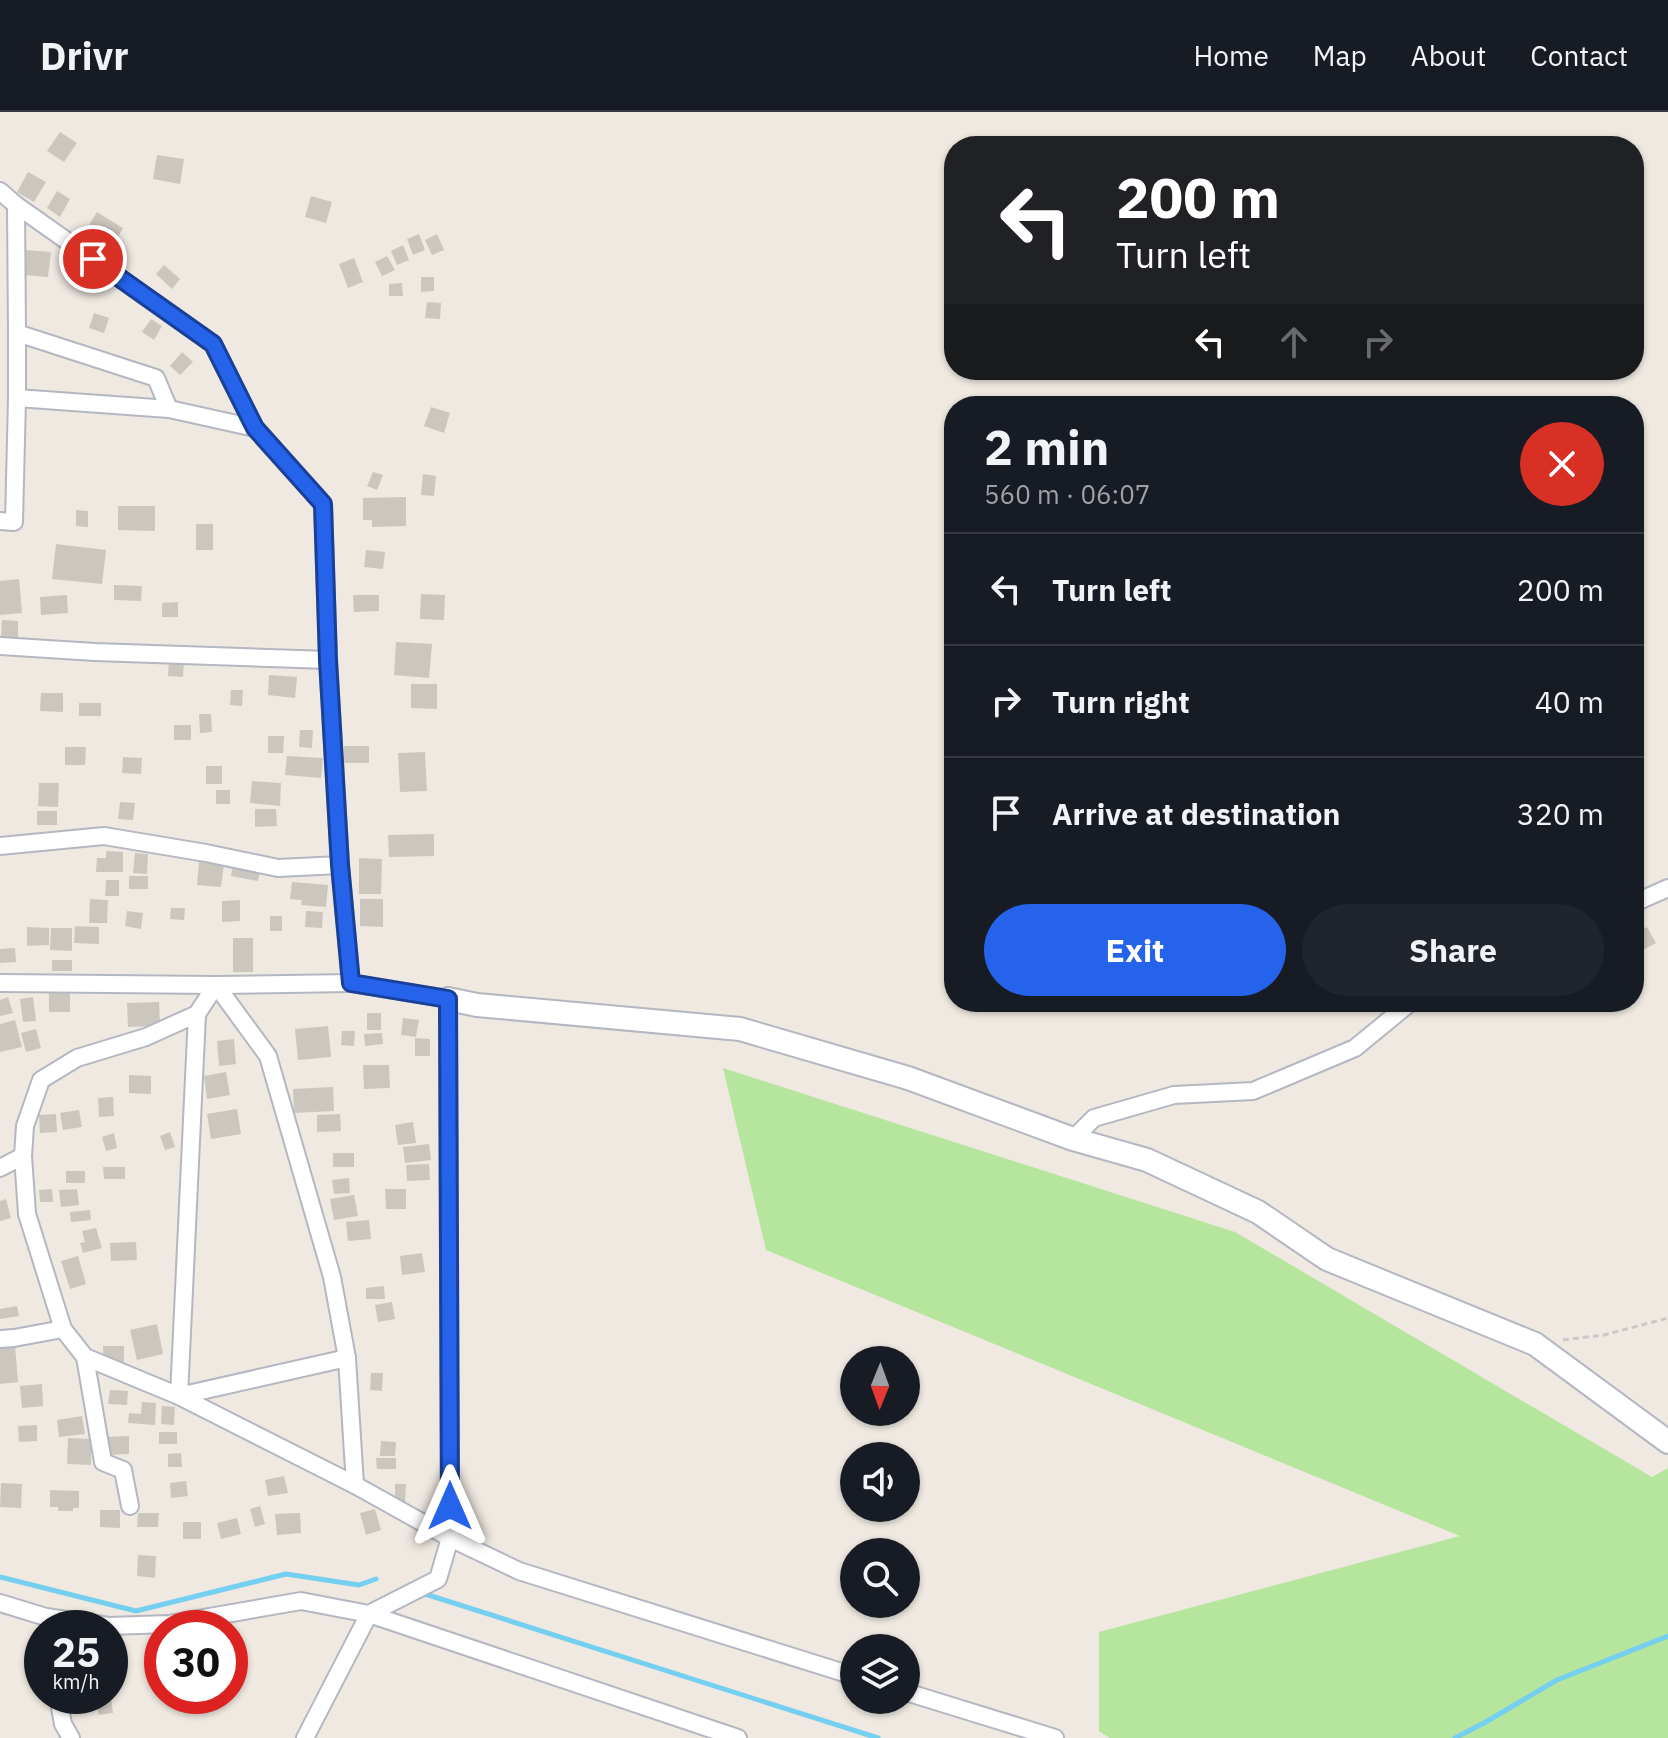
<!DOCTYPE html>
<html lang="en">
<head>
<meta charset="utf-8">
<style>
	:root { --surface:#171b24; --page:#20242c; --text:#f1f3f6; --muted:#9ea1a6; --line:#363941; --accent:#2563eb }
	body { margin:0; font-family:"IBM Plex Sans",sans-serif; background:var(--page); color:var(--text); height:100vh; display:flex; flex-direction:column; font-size:30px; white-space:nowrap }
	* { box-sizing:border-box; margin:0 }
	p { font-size:26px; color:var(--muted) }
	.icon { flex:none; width:44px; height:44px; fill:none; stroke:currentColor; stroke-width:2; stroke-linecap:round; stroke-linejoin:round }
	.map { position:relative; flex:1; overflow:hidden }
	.side { position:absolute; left:944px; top:284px; width:700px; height:616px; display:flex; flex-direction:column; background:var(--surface); border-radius:32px; box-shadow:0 2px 6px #0004 }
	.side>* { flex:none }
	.banner { position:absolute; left:944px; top:24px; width:700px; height:244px; border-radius:32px; box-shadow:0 2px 6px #0004; background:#202124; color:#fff; overflow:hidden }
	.needle { width:52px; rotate:181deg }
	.tools { position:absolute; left:840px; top:1234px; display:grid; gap:16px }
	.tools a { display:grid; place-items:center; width:80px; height:80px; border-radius:50%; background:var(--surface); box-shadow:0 2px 6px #0004; font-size:40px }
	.speed { position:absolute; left:24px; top:1498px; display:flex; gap:16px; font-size:40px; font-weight:700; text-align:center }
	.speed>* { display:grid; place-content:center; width:104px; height:104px; border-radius:50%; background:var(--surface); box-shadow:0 2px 6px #0004; line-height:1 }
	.speed small { font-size:20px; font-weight:400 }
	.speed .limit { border:12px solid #d22; background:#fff; color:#111 }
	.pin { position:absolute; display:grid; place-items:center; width:68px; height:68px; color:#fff; margin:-34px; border:4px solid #fff; border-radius:50%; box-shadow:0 2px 8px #0007 }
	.me { position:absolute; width:88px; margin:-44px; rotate:0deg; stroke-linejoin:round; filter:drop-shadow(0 0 6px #0008) }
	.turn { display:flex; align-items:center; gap:28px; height:168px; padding:0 40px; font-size:36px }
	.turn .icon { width:104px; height:104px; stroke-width:2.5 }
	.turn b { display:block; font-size:56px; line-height:68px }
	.lanes { display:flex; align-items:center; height:76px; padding:0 40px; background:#0003; justify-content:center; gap:40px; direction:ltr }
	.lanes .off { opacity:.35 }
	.round { display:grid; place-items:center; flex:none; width:84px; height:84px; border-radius:42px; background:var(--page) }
	.overview { display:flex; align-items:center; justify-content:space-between; height:136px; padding:0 40px }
	h1 { font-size:48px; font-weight:800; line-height:60px }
	.cta { display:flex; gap:16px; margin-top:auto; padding:16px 40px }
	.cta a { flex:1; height:92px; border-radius:48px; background:var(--accent); color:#fff; font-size:32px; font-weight:800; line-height:92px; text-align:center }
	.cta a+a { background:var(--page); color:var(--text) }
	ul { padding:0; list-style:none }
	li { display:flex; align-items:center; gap:24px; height:112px; padding:0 40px; border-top:2px solid var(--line) }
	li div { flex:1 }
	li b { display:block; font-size:30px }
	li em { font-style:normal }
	header { display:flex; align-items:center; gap:48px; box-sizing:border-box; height:112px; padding:0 40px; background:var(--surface); border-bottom:2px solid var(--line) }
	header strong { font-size:38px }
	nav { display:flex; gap:44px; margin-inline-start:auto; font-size:28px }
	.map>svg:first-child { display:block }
	.green { fill:#b6e59e }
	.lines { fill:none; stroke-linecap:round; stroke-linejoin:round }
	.stream { stroke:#75cff0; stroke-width:5 }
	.building { fill:#cbc7bf }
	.street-casing { stroke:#b4b7c1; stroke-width:20 }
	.secondary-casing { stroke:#b4b7c1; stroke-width:26 }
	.path { stroke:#c9c9c9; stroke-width:3; stroke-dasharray:6 4; stroke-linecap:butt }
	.street { stroke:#fff; stroke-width:16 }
	.secondary { stroke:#fff; stroke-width:22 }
	.route-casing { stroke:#184099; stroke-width:20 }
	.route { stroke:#2563eb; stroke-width:14 }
</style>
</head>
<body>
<header>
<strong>Drivr</strong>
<nav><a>Home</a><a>Map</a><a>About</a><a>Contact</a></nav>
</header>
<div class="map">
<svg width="1668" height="1626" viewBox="0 0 1668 1626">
	<rect width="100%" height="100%" fill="#efe9e1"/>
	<!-- green -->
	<path class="green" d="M723,956L1235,1120L1652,1365L1668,1356V1626H1110L1099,1619V1520L1460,1424L766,1138Z"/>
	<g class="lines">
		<!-- stream -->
		<g class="stream">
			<path d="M0,1465L136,1499L286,1462L359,1473L376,1467"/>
			<path d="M422,1481L878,1626"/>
			<path d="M1455,1626L1484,1611L1557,1568L1668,1524"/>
		</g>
	</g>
	<!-- building -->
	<g class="building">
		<path d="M60,20L77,31L64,50L47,39Z"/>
		<path d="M157,43L184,47L180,72L153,67Z"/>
		<path d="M28,60L46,70L34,90L17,80Z"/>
		<path d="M57,79L70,87L60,105L47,96Z"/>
		<path d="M311,84L332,90L326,111L305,105Z"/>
		<path d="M97,100L123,116L111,137L84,121Z"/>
		<path d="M419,122L425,138L413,143L407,127Z"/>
		<path d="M437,122L444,138L432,143L425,128Z"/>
		<path d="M403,133L409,148L397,153L391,139Z"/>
		<path d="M26,138L51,140L48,165L24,163Z"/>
		<path d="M387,144L395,158L382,164L375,150Z"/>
		<path d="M354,146L363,170L348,176L339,152Z"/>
		<path d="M164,153L180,167L172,177L156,162Z"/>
		<path d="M86,156L97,166L86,179L74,169Z"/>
		<path d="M421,165H434V179L421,180Z"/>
		<path d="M402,171L403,184H389V172Z"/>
		<path d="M427,190L441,191L440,207L425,206Z"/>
		<path d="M94,201L109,206L104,221L89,216Z"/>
		<path d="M151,207L162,214L154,228L142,220Z"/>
		<path d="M182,240L193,250L180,263L170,254Z"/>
		<path d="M431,295L450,301L444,321L424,314Z"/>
		<path d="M373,360L383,363L377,378L367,374Z"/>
		<path d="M423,362L436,364L434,384L421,383Z"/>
		<path d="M406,385V414L372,415V408H363V386Z"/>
		<path d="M118,394H155V419L118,418Z"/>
		<path d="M76,398L88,399V415L76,414Z"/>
		<rect x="196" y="412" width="17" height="26"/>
		<path d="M56,432L106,438L102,472L52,467Z"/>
		<path d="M366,438L385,440L383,457L364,455Z"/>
		<path d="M19,467L22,501L0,503V469Z"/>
		<path d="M114,473L142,474L141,489L114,488Z"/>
		<path d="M421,482L445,483L444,508L420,507Z"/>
		<path d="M67,483L68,501L41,503L40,485Z"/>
		<path d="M353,483H379V499L354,500Z"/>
		<path d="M178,490V505H162V491Z"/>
		<path d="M2,508L18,509V528L1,527Z"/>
		<path d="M396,530L432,532L429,566L394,563Z"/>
		<path d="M169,549L184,550L183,565L168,564Z"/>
		<path d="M269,563L297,565L295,586L268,583Z"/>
		<path d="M411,572H437V597L411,596Z"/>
		<path d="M231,578H243L242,594L230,593Z"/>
		<path d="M41,581H63V600L40,599Z"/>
		<rect x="79" y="591" width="22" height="13"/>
		<path d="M199,602H211L212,620L200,621Z"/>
		<rect x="174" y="613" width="17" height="15"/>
		<path d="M300,618H313L312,636L299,635Z"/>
		<path d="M268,624H284L283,641H268Z"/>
		<rect x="344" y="634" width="25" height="17"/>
		<path d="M65,635H86L85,653H65Z"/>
		<path d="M425,640L427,679L400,680L398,641Z"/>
		<path d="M287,644L323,646L321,666L285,663Z"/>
		<path d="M123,645L142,646L141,662L122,661Z"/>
		<rect x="206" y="654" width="16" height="18"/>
		<path d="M252,669L281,671L280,694L250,691Z"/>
		<path d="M39,671H59L58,695L38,694Z"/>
		<rect x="216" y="678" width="14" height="14"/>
		<path d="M120,690L135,691L133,708L118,707Z"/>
		<path d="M255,697H276L277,714L255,715Z"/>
		<rect x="37" y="699" width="20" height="14"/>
		<path d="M434,722V744L389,745L388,723Z"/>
		<path d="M106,739L123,740V760H96L97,746H106Z"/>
		<path d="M135,741L148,742L147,762L133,761Z"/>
		<path d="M359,746L382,747L381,782H359Z"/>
		<path d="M234,749L261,754L258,769L231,764Z"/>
		<path d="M199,750L224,752L221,775L197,773Z"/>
		<rect x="129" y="764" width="19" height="13"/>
		<path d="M106,768H119V784H105Z"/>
		<path d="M292,770L328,773L326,795L301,793L302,788L290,787Z"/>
		<path d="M90,787L108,788L107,811H89Z"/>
		<path d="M360,787H383V815L360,814Z"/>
		<path d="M240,788V809L222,810V789Z"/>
		<path d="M171,796H185L184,808L170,807Z"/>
		<path d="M127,799L143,801L141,817L125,814Z"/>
		<path d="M306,799L323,800L322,816L305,815Z"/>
		<rect x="270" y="804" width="12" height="15"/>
		<path d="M75,814L99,815V832L74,831Z"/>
		<path d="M27,815L49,816V833L27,834Z"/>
		<path d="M1647,815L1656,831L1634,843V823Z"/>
		<path d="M51,816H72V839L50,838Z"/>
		<rect x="233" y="826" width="20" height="34"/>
		<path d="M15,836L16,850L0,851V837Z"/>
		<rect x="52" y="848" width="20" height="11"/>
		<rect x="49" y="881" width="21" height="19"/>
		<path d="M8,885L13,901L0,904V888Z"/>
		<path d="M33,885L36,909L23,910L20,887Z"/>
		<path d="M159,890L160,914L128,915L127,891Z"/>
		<rect x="367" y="901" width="14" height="17"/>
		<path d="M403,906L419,908L416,925L401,923Z"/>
		<path d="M15,908L22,935L0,940V912Z"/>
		<path d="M328,914L331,945L298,948L295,917Z"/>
		<path d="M36,917L41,936L26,940L21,921Z"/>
		<path d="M342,919H355L354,934L341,933Z"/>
		<path d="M382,921L383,932L365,934L364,922Z"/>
		<path d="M415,926L430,927V944H415Z"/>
		<path d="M234,927L236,952L219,954L217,929Z"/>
		<path d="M363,953H389L390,976L364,977Z"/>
		<path d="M226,960L230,983L207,987L204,964Z"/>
		<path d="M129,963L151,964V982L129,981Z"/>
		<path d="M333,975L334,999L294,1001L293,977Z"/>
		<path d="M113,985L114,1004L99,1005L98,986Z"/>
		<path d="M237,997L241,1022L211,1027L207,1002Z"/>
		<path d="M79,998L82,1015L63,1018L60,1001Z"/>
		<path d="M56,1002L57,1020L40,1021L39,1003Z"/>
		<path d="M340,1002L341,1019L317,1020V1003Z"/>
		<path d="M413,1010L416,1031L398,1033L395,1013Z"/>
		<path d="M170,1020L175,1035L165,1038L160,1024Z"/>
		<path d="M114,1021L117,1036L106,1039L102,1025Z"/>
		<path d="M429,1032L431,1048L405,1051L403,1035Z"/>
		<rect x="333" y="1041" width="21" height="14"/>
		<path d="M429,1052L430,1068L407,1069L406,1053Z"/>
		<path d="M103,1055H125V1067H104Z"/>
		<rect x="66" y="1059" width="19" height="12"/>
		<path d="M349,1066L350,1081L334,1082L332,1068Z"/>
		<path d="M52,1077L53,1090H40L39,1078Z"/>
		<path d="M77,1077L79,1093L61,1095L59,1078Z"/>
		<path d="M385,1077H406V1097H386Z"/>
		<path d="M354,1083L358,1104L334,1108L330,1087Z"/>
		<path d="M6,1087L11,1106L0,1109V1089Z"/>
		<path d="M90,1098L91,1108L71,1110L70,1100Z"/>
		<path d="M369,1108L371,1127L348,1129L346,1110Z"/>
		<path d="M96,1116L102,1136L83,1141L80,1131L85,1130L82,1119Z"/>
		<path d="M136,1130L137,1148L111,1149L110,1131Z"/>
		<path d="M422,1141L425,1160L402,1163L400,1144Z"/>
		<path d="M78,1144L86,1172L70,1177L61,1149Z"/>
		<path d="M384,1174L385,1187H366V1176Z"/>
		<path d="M392,1190L395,1207L378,1210L375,1193Z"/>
		<path d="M17,1194L19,1204L0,1207V1197Z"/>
		<path d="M157,1212L163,1242L137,1248L130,1218Z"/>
		<path d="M15,1233L18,1270L0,1272V1235Z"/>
		<path d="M103,1234H124V1252L104,1253Z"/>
		<path d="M371,1261H383L382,1279L370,1278Z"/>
		<path d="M42,1272L43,1294L22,1296L20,1274Z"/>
		<path d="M110,1278L128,1279L127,1293L108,1292Z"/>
		<path d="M142,1290L156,1291L155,1313L128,1311L129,1301L141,1302Z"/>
		<path d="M162,1294L175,1295L174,1313L161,1312Z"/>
		<path d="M82,1304L85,1322L59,1325L57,1308Z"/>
		<path d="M37,1313V1329L19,1330L18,1314Z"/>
		<rect x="159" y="1320" width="18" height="12"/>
		<path d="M129,1324V1342L105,1343L104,1325Z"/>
		<path d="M68,1326L91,1327V1353L67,1352Z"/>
		<path d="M381,1329L396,1330L395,1344H380Z"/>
		<path d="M181,1341L182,1355H168V1342Z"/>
		<path d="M376,1346H396V1357H377Z"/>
		<path d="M284,1364L288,1381L268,1384L265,1368Z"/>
		<path d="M186,1369L188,1384L171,1386L170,1371Z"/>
		<path d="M1,1371L22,1372L21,1396L0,1395Z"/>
		<path d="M395,1372H406L405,1390H395Z"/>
		<path d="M50,1378L79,1379V1396H73V1399H58V1395H50Z"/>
		<path d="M260,1394L265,1412L255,1415L250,1397Z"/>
		<path d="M375,1397L381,1418L366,1423L360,1401Z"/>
		<path d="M100,1398H120V1416L100,1415Z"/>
		<path d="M138,1401H159L158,1415H137Z"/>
		<path d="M300,1401L301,1421L277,1423L275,1402Z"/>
		<path d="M237,1406L241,1422L221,1427L217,1411Z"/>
		<rect x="183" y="1410" width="18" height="17"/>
		<path d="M138,1443L156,1444L155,1466L137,1464Z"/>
		<path d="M111,1586L113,1601L99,1603L96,1589Z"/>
	</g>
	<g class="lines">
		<defs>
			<g id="street">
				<path d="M0,79L16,93L213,232L255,316"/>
				<path d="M16,93L17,221L156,266L169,297L255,316L323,392L328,548"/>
				<path d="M17,221V286L169,297"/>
				<path d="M0,409L14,410L17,286"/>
				<path d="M0,534L95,540L328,548L340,753L351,871L448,887L450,1426L438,1467L369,1502L305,1626"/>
				<path d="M0,734L104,724L206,741L278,756L340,753"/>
				<path d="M1634,791L1668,776"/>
				<path d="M0,871L216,873L351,871"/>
				<path d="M1073,1027L1094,1006L1174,983L1253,979L1355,936L1411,890"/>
				<path d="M0,1056L23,1044L25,1014L41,968L77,946L146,925L197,902L216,873L268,944L332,1165L347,1246L179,1284L197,902"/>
				<path d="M63,1217L85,1245L179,1284L355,1373"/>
				<path d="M0,1227L14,1226L63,1217L27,1102L23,1044"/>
				<path d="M85,1245L103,1350L123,1358L130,1394"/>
				<path d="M347,1246L355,1373L450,1426L519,1459L854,1564"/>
				<path d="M0,1491L46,1505L109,1514L169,1512L301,1489L369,1502L738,1626"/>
				<path d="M906,1580L1055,1626"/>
				<path d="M58,1584L63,1612L71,1626"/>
			</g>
			<path id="secondary" d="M448,887L477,893L740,917L908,966L1073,1027L1147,1048L1258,1100L1327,1147L1535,1232L1668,1330"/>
		</defs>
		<!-- street casing -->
		<use href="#street" class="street-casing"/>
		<!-- secondary casing -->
		<use href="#secondary" class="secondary-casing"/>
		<!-- path -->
		<path class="path" d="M1563,1228L1604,1223L1668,1206"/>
		<!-- street -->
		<use href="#street" class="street"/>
		<!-- secondary -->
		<use href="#secondary" class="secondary"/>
	</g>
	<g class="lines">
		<defs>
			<path id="route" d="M93,147L213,232L255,316L323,392L328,548L340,753L351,871L448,887L450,1394"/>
		</defs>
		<!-- route casing -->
		<use href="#route" class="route-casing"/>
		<!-- route -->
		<use href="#route" class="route"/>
	</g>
</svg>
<div class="tools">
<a><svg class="needle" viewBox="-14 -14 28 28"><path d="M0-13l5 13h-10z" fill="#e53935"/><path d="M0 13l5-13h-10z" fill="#9ea1a6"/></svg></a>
<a><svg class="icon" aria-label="sound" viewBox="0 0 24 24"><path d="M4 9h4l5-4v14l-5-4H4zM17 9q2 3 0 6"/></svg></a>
<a><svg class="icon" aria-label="search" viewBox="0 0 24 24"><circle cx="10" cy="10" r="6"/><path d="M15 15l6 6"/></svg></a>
<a><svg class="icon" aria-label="layers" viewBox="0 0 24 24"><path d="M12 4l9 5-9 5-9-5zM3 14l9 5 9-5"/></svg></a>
</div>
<div class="speed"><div>25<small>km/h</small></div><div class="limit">30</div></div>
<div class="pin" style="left:93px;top:147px;background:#d93025"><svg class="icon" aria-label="arrive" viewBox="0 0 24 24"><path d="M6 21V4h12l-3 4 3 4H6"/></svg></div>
<svg class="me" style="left:450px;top:1394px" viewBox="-20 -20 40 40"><path d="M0-17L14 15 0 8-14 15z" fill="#2563eb" stroke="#fff" stroke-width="4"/></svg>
<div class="banner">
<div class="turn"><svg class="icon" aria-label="left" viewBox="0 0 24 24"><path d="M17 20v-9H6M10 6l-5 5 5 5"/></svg><div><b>200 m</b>Turn left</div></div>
<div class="lanes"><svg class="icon" aria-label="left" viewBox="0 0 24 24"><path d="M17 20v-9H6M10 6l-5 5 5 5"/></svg><svg class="icon off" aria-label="ahead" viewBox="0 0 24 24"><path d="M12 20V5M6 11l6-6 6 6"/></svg><svg class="icon off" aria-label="right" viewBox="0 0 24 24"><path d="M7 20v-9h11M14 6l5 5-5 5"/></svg></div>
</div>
<section class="side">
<div class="overview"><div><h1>2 min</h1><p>560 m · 06:07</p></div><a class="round" style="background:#d93025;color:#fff"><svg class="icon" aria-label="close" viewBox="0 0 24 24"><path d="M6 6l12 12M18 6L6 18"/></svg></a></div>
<ul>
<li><svg class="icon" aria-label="left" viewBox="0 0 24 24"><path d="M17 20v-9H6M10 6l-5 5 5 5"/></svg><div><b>Turn left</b></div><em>200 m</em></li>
<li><svg class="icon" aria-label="right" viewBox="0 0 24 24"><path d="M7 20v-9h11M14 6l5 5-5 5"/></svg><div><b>Turn right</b></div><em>40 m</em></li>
<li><svg class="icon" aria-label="arrive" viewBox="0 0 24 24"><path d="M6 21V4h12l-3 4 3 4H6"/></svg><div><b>Arrive at destination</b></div><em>320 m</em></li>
</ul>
<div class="cta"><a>Exit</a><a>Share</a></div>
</section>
</div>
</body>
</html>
